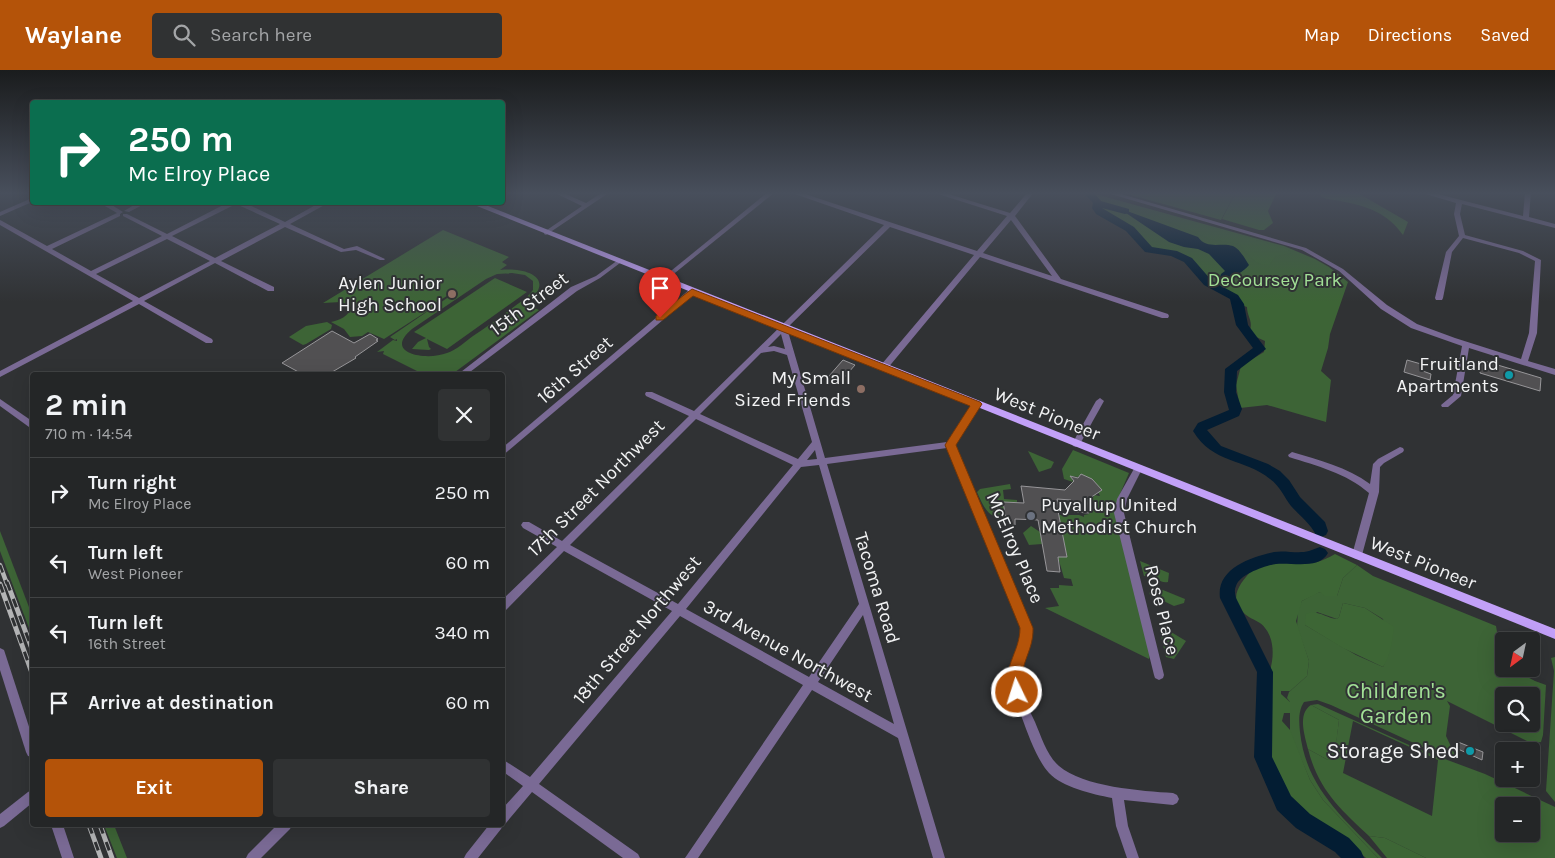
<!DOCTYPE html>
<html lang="en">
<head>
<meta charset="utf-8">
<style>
	:root { --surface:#242627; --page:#303233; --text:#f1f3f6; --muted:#a3a5a7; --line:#414344; --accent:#b45309 }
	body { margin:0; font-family:Karla,sans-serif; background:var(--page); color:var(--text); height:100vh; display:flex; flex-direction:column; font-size:19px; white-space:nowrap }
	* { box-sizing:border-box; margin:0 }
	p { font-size:16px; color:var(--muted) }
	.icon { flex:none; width:28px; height:28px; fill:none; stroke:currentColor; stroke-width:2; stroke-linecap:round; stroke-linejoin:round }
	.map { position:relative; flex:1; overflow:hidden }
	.panel { position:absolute; left:30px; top:302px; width:475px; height:455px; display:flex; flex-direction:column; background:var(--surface); border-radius:5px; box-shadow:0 5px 20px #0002,0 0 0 1px var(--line) }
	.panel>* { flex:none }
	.guide { position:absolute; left:30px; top:30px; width:475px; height:105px; border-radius:5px; box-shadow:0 5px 20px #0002,0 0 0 1px var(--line); background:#0b6e4f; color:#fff; overflow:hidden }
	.needle { width:32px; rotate:213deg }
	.fabs { position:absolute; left:1495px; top:562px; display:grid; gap:10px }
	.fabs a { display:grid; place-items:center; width:45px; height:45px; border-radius:5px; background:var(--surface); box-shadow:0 5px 20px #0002,0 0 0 1px var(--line); font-size:25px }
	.pin { position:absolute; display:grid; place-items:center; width:42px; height:42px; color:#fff; margin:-51px -21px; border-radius:50% 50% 50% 0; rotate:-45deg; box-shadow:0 0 5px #0007 }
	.pin .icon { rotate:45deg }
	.me { position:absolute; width:55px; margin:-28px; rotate:356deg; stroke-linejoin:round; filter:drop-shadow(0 0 4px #0008) }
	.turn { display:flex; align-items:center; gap:18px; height:105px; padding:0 15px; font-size:22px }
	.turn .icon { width:65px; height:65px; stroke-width:2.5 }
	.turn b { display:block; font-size:35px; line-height:42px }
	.round { display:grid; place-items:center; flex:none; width:52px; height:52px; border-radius:5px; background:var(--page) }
	.summary { display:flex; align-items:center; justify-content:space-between; height:85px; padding:0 15px }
	h1 { font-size:30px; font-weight:700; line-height:38px }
	.primary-button { display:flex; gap:10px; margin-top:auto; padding:10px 15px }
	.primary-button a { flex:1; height:58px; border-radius:5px; background:var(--accent); color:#fff; font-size:20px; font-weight:700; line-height:58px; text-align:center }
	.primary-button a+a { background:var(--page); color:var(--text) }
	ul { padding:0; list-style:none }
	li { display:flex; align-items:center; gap:15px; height:70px; padding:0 15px; border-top:1px solid var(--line) }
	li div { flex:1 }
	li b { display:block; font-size:19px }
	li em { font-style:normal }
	header { display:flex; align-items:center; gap:30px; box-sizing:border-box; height:70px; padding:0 25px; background:var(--accent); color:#fff }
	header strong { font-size:24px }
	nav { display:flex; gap:28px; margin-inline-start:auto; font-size:18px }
	.search { width:350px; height:45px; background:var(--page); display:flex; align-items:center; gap:12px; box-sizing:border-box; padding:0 18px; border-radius:5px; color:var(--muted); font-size:19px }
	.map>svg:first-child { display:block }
	.green { fill:#3d6436; fill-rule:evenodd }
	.forest { fill:#3d6635 }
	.water { fill:#031d33 }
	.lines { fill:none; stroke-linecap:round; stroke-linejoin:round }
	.river { fill:#031d33; fill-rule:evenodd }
	.building { fill:#515052; stroke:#979699 }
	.minor { fill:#7a6a95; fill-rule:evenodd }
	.major { fill:#c2a0f8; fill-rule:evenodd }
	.rail-far1-casing { stroke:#b4b5b6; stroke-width:4.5 }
	.rail-casing { stroke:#b4b5b6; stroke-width:5 }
	.rail-far1 { stroke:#303234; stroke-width:2.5; stroke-dasharray:8; stroke-linecap:butt }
	.rail { stroke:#303234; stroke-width:3; stroke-dasharray:9; stroke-linecap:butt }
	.route { fill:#b45309; stroke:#753606 }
	.education-dot { fill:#8d6e63; stroke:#303234; stroke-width:2 }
	.culture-dot { fill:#0f9aa8; stroke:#303234; stroke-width:2 }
	.worship-dot { fill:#6b7280; stroke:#303234; stroke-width:2 }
	.labels { text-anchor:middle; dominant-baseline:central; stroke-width:4; stroke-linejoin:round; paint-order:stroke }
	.park-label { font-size:19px; fill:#a2e096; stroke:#303234 }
	.poi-label { font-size:19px; fill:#f2f3f4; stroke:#303234; text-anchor:end }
	.street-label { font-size:19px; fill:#f2f3f4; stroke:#303234 }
	.near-park-label { font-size:22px; fill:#a2e096; stroke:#303234 }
	.near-poi-label { font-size:22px; fill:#f2f3f4; stroke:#303234; text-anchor:end }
</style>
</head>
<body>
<header>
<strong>Waylane</strong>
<div class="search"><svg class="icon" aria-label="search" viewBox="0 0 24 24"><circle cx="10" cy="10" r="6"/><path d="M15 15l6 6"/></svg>Search here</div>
<nav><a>Map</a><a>Directions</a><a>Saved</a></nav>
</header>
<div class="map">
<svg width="1555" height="788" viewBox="0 0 1555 788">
	<rect width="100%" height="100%" fill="#303234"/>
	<!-- green -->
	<g class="green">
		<path d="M1088,122L1284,176L1315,189L1329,197L1348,212L1330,264L1328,278L1321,301L1331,310L1326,352L1267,335L1240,338L1236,315L1241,296L1264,282L1265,271L1256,267L1250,260C1253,251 1247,246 1247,237L1238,234L1230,224L1208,213L1188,190L1173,183L1149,180L1130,159L1100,142L1097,138L1098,133Z"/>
		<path d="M1120,122H1236L1221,150Z"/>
		<path d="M443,160L509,187L502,192L507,195L500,200C526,197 558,208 526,234L539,240L451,305H418L417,301L383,284L384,281L377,282L393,270L397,271V269L395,270L390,267L453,224H450L434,234L435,236L384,269L368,262L362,266L350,267L344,259L331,252C339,250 349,247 351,237L341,232L323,233ZM512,203L525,205L533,211V220L526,228C508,241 491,254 473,266C465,272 456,280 447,283C427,291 382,284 412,259L486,209L497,204Z"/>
		<path d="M495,208L527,222L447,279L427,269L429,277L431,279L429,280L412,279L418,272L426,268L414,262Z"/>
		<path d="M327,252L332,255L331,259L306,274L303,275L289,267L306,256Z"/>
		<path d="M1073,380L1129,403L1120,424L1150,584L1149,589L1045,538L1059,536L1050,518H1059V515L1073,516L1071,509L1064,508L1058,487H1067L1059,445H1079L1084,447V445L1089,444L1087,430L1092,426L1094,427V425L1100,426L1098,422L1102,420L1092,409L1081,405L1078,407L1071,406L1073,412L1064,409L1062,399Z"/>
		<path d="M1028,381L1054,392L1051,398L1039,402Z"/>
		<path d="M1010,414L1011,419L1003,420L1004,429L1017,430V432H1003L1006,449C988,448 984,438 977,422L980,419Z"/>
		<path d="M1031,456L1040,462L1042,474L1029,475L1023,463Z"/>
		<path d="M0,461L32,545V566L0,481Z"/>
		<path d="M1140,491L1169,503L1168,512C1160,514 1154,505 1144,506Z"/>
		<path d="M1357,495L1373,506L1496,556L1497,562L1506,571H1504V599H1512L1535,611L1546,615L1543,665L1541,672L1531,673L1447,631L1450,636L1446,666L1455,685H1451L1450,687L1429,680L1331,635L1317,630L1304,632C1298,641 1299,652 1300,662C1306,719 1345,749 1382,788H1378L1323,730L1310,710L1290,663V632L1287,628L1289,622L1307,606L1309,591L1297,557L1298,539L1302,531L1314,524L1320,522L1337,526L1343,508ZM1343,533L1365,538L1383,549L1389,583L1383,597L1356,585L1305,555L1317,542L1337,549L1339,547ZM1504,626H1531V654H1504Z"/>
		<path d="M1158,518L1185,529L1184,533L1174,536L1149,524V522Z"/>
		<path d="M1166,559L1186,571L1174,589L1166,587L1160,562H1165Z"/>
		<path d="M1555,587V732L1546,721L1554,601L1551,588Z"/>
		<path d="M1318,634L1418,679L1485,704L1555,737V788H1426L1385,768L1369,766C1340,739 1318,719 1308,679L1328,690L1334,687L1339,650L1311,635ZM1353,651L1438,690L1432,746L1343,703ZM1504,736H1531V764H1504Z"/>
		<path d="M104,755H114L127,788H117Z"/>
	</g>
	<!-- forest -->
	<g class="forest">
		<path d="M1236,122H1277L1268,141L1273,153L1264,160H1259L1222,149Z"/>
		<path d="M1320,122H1356L1408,152L1403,165C1388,144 1370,137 1345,132C1337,130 1329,130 1321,127Z"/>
		<path d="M1160,143L1284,178L1290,181L1291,183L1276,186L1269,195C1253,195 1249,185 1239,174L1209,169L1155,145Z"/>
		<path d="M1335,484L1357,495L1343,508L1337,526H1325L1320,522L1302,531L1296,551L1309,591L1307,606L1290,621H1281V624L1290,632V643H1284L1282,651L1290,660L1310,710L1323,730L1378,788H1366L1334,760L1312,747L1288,727L1271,688L1269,603C1274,590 1275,570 1265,558C1262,553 1254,550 1249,547C1226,531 1238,515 1253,499C1263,497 1271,493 1281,493C1305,492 1311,498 1335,484Z"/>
		<path d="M1343,533L1365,538L1394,557C1392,571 1391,585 1383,597L1343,578L1305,555L1306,544C1318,539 1325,548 1337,549L1339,547Z"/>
		<path d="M1311,635L1339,650L1335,683L1331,689L1328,690L1308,679C1305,666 1297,644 1311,635Z"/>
		<path d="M1369,766L1385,768L1426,788H1387Z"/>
	</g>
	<!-- water -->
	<path class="water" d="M1127,141L1198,167C1207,180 1221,172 1233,176C1240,179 1245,189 1249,195C1243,203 1230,209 1220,207L1221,204L1225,201L1209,184L1198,179L1184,177L1169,172L1126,143L1124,142Z"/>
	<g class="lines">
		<!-- river -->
		<g class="river">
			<path d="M1083,122H1093L1101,131L1129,139V143L1125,144L1102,138L1134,157L1152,177L1177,181L1192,188L1212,211L1238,225L1244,234L1248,255L1266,279L1237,301L1236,322L1242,339L1239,346L1207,360L1221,376L1268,394L1280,401L1289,410L1300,427L1325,452L1328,461L1326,465L1321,467L1316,465C1310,453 1300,446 1291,436C1284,427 1280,416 1270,409C1244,388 1213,394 1193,361L1198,353L1229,340L1224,322L1225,299L1253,278L1236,255L1230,229L1204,215L1184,192L1171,186L1145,182L1126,161L1096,144L1092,138L1093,133Z"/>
			<path d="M1320,477L1325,479L1328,483C1319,500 1291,492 1276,494C1265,496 1240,504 1236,516C1234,520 1235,524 1236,528L1273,602L1272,687L1291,726L1310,744L1349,768L1361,781L1364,788H1341L1335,782L1296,758L1277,740L1254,687L1257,602L1220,528C1216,499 1250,487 1274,482C1285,480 1298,484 1309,481C1313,480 1316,478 1320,477Z"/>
		</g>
	</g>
	<!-- building -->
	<g class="building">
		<path d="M332,261L354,273L370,264L378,269L376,270L378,271L355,287L356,288L327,305H304L282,293Z"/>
		<path d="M843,290L855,295L841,311L829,306Z"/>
		<path d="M1407,290L1421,294L1420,300L1431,304L1430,310L1404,302Z"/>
		<path d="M1481,290L1541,308L1540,321L1480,303Z"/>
		<path d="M1081,404L1092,409L1102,420L1087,430L1089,443L1074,442L1071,430L1057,429L1060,441H1058L1067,487H1058L1060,502L1047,501L1038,450L1015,449V455L1007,454L1003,432L1024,433L1021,416L1065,420L1074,411L1070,406L1078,408Z"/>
		<path d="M1458,672L1483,682L1482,690L1458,679Z"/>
	</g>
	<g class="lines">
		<!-- minor -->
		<g class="minor">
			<path d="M553,122H561L586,133L603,122H610L546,165L544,164V162L582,136Z"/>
			<path d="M768,122H775L665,211H661V209Z"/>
			<path d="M789,122H799L977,181L1007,146L932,122H942L1010,143L1028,122H1034L1015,146L1061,209L1168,244L1169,246L1168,248H1162L980,187L887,299H881L880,297L881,295L974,185L890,157L787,258L825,388L947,372L973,332H979L980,334L954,375L1032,557C1031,575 1019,591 1019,609C1020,623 1029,639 1035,652C1041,666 1047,686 1059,696C1083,717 1142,721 1173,723L1177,725L1179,729L1177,733L1173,735L1124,730L1128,756L1139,788H1127L1116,756L1112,728C1092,724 1062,717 1049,703C1037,690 1028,664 1022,648C1017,635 1007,619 1009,604C1010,588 1021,574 1022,557L947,378L827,394L945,788H933L898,668L812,620L698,788H685L803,615L680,546L539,714L638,784L640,788H623L532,722L506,753L503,755L501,759L478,788H464L466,784L489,755H502V739L523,716L502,701V689L530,707L672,541L564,481L506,540L502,541V530L557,477L523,458L521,455L523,452H529L562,471L689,346L646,326L645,324L646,322H652L694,341L884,155ZM1011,150L1052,206L983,183ZM781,264L785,279L774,276L768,277ZM774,281L787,285L812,372L798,389L700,344L761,283ZM696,349L793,395L678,534L570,475ZM815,380L817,389L807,390ZM819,395L859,534L809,607L686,539L801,397ZM863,545L894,654L818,612Z"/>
			<path d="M1104,122H1114L1306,178L1343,199L1387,235L1417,254L1455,268L1521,289L1529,263L1535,191L1519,183L1463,168L1452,182L1443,228L1442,230H1436L1435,228L1446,182L1459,166L1454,144L1456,133L1419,122H1430L1523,146L1525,122H1531L1529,147L1555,154V158L1462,134L1460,144L1465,165L1523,181L1541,190L1537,263L1528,291L1555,299V305L1469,278L1461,326L1448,337H1442L1441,335L1453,325L1462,276L1411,258L1381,239L1339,201L1302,180Z"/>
			<path d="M32,128V132L0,146V142Z"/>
			<path d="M98,132H107L123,142L120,144V146L52,179L91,201L162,166L123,146V144H127L167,164L229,132H243L285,152L321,132H330L290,154L344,179L357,176L385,189L384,190H380L356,180L341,182L285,157L221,191L274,217V221H268L215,193L144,231L212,269L213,271L212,273H206L139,234L0,307V301L133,231L0,155V150L2,151L47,176L117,143ZM236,134L280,154L215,188L172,166ZM167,169L210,191L139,228L96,204Z"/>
			<path d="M139,132H148L129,142L124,141Z"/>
			<path d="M618,190L620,191V193L600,208L577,221L466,305H457L571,217L596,206Z"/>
			<path d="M689,220H695L696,222L502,386V378Z"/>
			<path d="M1100,328L1104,331L1080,374L1076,377L1073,376L1072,374L1096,331Z"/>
			<path d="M0,329L32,351V358L29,357L0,336Z"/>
			<path d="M1400,377L1403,378L1404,380L1403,382L1384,393L1380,397L1379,422L1362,485L1360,488L1357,489L1354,488L1352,485L1369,423C1346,403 1317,396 1289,387L1288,385L1292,382C1319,390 1347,397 1370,414L1373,394L1378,389Z"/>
			<path d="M1138,396L1142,399L1127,429L1124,443L1164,605L1163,608L1159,610L1155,608L1154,605L1114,443L1117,429L1135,397Z"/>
			<path d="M0,578L4,580L5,583L32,666V687L28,686L26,682L0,600Z"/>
			<path d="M32,720V733L4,756L0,758V744L28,722Z"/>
			<path d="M51,755H63L74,788H62Z"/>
			<path d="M277,755H292L290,759L261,788H246L248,784Z"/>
		</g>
		<!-- major -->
		<path class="major" d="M467,132H478L1555,559V569Z"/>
		<defs>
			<path id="rail-far1" d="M0,495L7,514"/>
			<g id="rail">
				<path d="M7,512L32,579"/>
				<path d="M0,514L32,603"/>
				<path d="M89,755L101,788"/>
				<path d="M100,755L112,788"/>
			</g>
		</defs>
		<!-- rail-far1 casing -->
		<use href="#rail-far1" class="rail-far1-casing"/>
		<!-- rail casing -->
		<use href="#rail" class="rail-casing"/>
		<!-- rail-far1 -->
		<use href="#rail-far1" class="rail-far1"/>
		<!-- rail -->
		<use href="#rail" class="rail"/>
	</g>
	<!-- sky -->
	<linearGradient id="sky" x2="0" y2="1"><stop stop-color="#1a1c1d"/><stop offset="0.53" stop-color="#484f5c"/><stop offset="1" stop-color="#484f5c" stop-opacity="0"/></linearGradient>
	<rect width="1555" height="232" fill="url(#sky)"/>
	<!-- route -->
	<path class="route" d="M692,219L980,332L982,334L956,375L1033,558C1034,583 1016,596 1024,622L1022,626L1017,628L1012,626C999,599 1020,584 1020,558L945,375L970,336L693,226L663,250H656V246Z"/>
	<!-- markers -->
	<g class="education-dot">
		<circle cx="452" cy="224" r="5"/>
		<circle cx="861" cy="319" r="5"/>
	</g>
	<g class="culture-dot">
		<circle cx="1509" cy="305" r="5"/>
		<circle cx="1470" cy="681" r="5"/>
	</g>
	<circle class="worship-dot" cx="1031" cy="446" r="5"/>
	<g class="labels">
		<!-- park labels -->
		<g class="park-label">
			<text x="1275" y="210">DeCoursey Park</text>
		</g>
		<!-- poi labels -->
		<g class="poi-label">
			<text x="442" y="213">Aylen Junior<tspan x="442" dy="22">High School</tspan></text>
			<text x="1499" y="294">Fruitland<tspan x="1499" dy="22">Apartments</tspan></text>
			<text x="851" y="308">My Small<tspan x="851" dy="22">Sized Friends</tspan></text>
			<text x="1041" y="435" text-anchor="start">Puyallup United<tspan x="1041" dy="22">Methodist Church</tspan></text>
		</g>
		<!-- street labels -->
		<g class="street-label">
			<text transform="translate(529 234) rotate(-37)">15th Street</text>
			<text transform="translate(575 300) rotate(-41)">16th Street</text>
			<text transform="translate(1047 344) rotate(22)">West Pioneer</text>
			<text transform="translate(596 418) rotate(-45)">17th Street Northwest</text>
			<text transform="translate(1015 478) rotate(67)">McElroy Place</text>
			<text transform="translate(1423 493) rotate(22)">West Pioneer</text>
			<text transform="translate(877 518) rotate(73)">Tacoma Road</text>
			<text transform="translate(1162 540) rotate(76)">Rose Place</text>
			<text transform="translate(637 560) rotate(-50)">18th Street Northwest</text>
			<text transform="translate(788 581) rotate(29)">3rd Avenue Northwest</text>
		</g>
		<!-- near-park labels -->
		<g class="near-park-label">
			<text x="1396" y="621">Children's<tspan x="1396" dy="25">Garden</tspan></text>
		</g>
		<!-- near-poi labels -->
		<g class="near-poi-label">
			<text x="1460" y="681">Storage Shed</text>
		</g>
	</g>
</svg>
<div class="fabs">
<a><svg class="needle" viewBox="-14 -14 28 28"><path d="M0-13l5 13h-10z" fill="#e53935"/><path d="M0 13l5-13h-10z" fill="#a3a5a7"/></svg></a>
<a><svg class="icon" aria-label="search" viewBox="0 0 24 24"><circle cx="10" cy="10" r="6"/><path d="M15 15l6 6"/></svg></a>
<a>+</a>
<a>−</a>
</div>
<div class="pin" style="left:660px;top:248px;background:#d93025"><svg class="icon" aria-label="arrive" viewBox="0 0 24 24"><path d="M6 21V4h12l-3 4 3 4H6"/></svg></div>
<svg class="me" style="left:1017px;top:622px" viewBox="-20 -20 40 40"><circle r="17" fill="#b45309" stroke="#fff" stroke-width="3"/><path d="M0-11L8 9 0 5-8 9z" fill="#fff"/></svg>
<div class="guide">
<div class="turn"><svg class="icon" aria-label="right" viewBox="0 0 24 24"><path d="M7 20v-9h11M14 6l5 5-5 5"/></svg><div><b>250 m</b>Mc Elroy Place</div></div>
</div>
<section class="panel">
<div class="summary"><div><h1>2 min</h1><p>710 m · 14:54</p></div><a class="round"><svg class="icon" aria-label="close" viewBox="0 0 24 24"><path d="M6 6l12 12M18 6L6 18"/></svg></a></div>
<ul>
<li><svg class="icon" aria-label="right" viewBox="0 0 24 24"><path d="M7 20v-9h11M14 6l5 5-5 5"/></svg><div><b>Turn right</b><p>Mc Elroy Place</p></div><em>250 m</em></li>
<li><svg class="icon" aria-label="left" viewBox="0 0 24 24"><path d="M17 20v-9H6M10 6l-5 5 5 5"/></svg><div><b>Turn left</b><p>West Pioneer</p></div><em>60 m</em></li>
<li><svg class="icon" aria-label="left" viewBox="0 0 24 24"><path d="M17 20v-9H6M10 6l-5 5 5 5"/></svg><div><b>Turn left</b><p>16th Street</p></div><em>340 m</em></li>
<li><svg class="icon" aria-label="arrive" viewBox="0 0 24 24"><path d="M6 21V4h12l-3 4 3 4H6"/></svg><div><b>Arrive at destination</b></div><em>60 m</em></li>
</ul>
<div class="primary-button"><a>Exit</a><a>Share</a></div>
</section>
</div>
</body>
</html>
